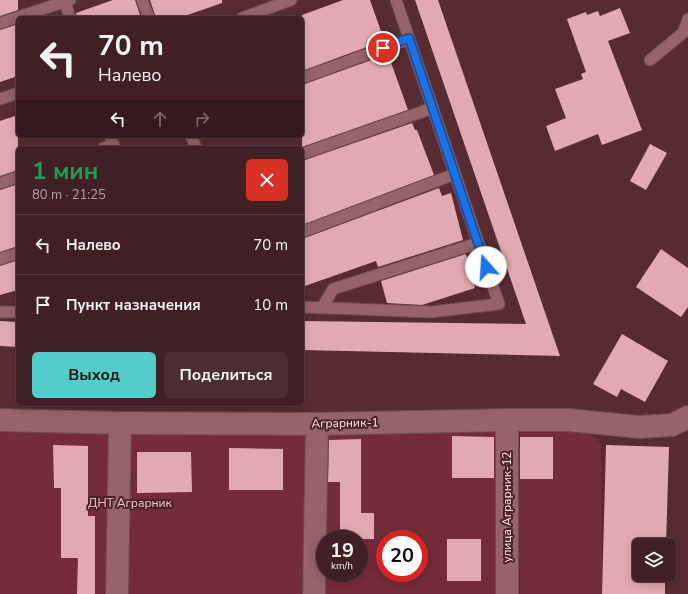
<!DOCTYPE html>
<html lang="ru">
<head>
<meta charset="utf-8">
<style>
	:root { --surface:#412025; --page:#4c2d32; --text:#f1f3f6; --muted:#aea3a7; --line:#5a3e42; --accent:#53cdc9 }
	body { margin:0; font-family:"Nunito Sans",sans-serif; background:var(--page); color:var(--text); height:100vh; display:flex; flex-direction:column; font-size:15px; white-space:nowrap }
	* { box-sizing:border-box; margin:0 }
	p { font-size:13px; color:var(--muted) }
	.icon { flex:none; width:22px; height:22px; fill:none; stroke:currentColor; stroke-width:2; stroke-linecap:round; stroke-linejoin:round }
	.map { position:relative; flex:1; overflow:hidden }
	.drawer { position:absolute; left:16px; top:146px; width:288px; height:260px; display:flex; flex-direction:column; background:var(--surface); border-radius:6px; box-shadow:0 2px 10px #0003,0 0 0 1px var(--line) }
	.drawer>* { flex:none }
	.guide { position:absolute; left:16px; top:16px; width:288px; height:122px; border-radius:6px; box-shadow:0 2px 10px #0003,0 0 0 1px var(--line); background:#412025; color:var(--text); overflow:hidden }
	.tools { position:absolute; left:632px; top:538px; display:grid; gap:8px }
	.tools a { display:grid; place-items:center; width:44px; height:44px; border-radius:6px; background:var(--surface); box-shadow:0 2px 10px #0003,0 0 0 1px var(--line); font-size:20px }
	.speed { position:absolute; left:316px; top:530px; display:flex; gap:8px; font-size:20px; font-weight:700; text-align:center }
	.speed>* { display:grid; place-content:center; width:52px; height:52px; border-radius:50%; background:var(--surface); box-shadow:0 2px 10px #0003,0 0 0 1px var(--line); line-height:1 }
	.speed small { font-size:10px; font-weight:400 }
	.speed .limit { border:6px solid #d22; background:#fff; color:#111 }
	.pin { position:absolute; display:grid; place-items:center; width:34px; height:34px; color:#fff; margin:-17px; border:2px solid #fff; border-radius:50%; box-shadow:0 1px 4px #0007 }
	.me { position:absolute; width:44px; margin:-22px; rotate:341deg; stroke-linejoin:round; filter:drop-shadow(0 0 3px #0008) }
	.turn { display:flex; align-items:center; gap:14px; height:84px; padding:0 16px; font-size:18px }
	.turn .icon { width:52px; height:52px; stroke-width:2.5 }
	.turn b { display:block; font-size:28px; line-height:34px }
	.lanes { display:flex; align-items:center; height:38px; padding:0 16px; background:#0003; justify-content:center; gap:20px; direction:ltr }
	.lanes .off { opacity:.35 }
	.round { display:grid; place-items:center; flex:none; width:42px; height:42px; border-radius:6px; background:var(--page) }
	.headline { display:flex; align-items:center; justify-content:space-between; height:68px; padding:0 16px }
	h1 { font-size:24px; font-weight:700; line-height:30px; color:#1e9e55 }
	.button { display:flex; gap:8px; margin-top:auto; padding:8px 16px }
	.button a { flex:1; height:46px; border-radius:6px; background:var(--accent); color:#111; font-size:16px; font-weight:700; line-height:46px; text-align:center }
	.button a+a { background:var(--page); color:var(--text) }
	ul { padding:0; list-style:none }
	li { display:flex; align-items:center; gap:12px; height:60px; padding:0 16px; border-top:1px solid var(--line) }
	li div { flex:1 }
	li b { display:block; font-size:15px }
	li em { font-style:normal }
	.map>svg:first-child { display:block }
	.green { fill:#742c39; fill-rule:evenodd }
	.building { fill:#e1aab0 }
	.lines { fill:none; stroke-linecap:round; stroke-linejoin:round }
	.lane-casing { stroke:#6d4a50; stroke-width:13 }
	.street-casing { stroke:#6d4a50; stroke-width:24 }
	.lane { stroke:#956368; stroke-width:11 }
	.street { stroke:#956368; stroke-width:22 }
	.route-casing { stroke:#114b97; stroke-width:10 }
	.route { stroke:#1a73e8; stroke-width:7 }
	.labels { text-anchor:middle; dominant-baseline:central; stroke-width:4; stroke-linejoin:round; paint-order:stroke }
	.street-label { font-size:12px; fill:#ffedee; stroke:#4b2127 }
	.park-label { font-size:12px; fill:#eccacd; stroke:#4b2127 }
</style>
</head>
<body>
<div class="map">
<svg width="688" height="594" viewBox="0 0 688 594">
	<rect width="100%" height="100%" fill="#572b31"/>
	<!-- green -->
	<path class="green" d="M0,410L569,414L601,444L602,594H0ZM325,539H359V573H325ZM385,539H419V573H385Z"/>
	<!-- building -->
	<g class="building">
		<path d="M0,0H18V10L0,16Z"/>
		<path d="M113,0H135L141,18H77L76,13Z"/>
		<path d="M150,0H222V3L179,18H156Z"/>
		<path d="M343,0H370L382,34L381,35L383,41L302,71V15Z"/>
		<path d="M415,0H438L560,356L302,350V321L526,324Z"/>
		<path d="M620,8L630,33L608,41L642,130L602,145L598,134L555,151L546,126L566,118L555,89L583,79L581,74L586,72L567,19L586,12L587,15L598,11L600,16Z"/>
		<path d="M18,24V76L0,82V30Z"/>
		<path d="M388,54L408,110L302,147V85Z"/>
		<path d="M18,115V170L0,176V121Z"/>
		<path d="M412,123L415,130H417L434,175L302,225V161Z"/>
		<path d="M650,144L667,153L646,190L630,181Z"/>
		<path d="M18,184V246L0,252V190Z"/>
		<path d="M439,188L442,196L451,193L463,240L378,267L376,261L302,287V239Z"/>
		<path d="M661,249L688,268V307L681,317L636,287Z"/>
		<path d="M466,254L475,288L422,305L387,303L381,281Z"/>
		<path d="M18,260V290L0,295V266Z"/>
		<path d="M0,321L18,322V347L0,346Z"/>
		<path d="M622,334L668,361L645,402L621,389L617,397L593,384Z"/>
		<path d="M452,436L494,437V478H452Z"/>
		<rect x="520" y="437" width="33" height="42"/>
		<path d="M361,439V513H374V539H340V482H328L329,440Z"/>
		<path d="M53,445L88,446V516H95V594H77L78,558H61V488H54Z"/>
		<path d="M606,445L669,447L666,545H639V575H665V594H602Z"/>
		<path d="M229,448L283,449V490H229Z"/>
		<path d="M137,452H191L192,492L137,493Z"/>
		<rect x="447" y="539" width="34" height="42"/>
	</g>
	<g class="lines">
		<defs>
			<g id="lane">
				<path d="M142,0L149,18"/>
				<path d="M65,2L70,18"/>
				<path d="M242,18L291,0"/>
				<path d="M0,23L70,0"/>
				<path d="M650,60L683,33L688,19"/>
				<path d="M302,78L409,39"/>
				<path d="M0,99L18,93"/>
				<path d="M110,136L115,148"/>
				<path d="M191,136L196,148"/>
				<path d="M103,148L113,145"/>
				<path d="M302,154L433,108"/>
				<path d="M0,183L18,177"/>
				<path d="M302,232L455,174"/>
				<path d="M0,259L18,253"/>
				<path d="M302,307L431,312L499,304L396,0"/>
				<path d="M322,308L333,289L478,243"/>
				<path d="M0,312H18"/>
			</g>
			<g id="street">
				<path d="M0,420L120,423L317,424L507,420H569L639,427L672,425L688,417"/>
				<path d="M117,594L120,423"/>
				<path d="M314,594L317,424"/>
				<path d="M507,594V420"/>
			</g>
		</defs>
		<!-- lane casing -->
		<use href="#lane" class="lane-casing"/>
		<!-- street casing -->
		<use href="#street" class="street-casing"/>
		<!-- lane -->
		<use href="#lane" class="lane"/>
		<!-- street -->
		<use href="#street" class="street"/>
	</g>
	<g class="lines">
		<defs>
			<path id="route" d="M383,48L409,38L486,267"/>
		</defs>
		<!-- route casing -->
		<use href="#route" class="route-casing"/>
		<!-- route -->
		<use href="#route" class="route"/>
	</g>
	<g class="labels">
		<!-- street labels -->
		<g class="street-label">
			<text transform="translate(345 423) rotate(-1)">Аграрник-1</text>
			<text transform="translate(507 507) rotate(-90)">улица Аграрник-12</text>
		</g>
		<!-- park labels -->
		<g class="park-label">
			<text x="130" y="503">ДНТ Аграрник</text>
		</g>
	</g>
</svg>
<div class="tools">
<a><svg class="icon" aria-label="layers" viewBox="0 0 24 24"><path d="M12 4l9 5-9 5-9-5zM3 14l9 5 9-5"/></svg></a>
</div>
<div class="speed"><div>19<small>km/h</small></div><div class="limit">20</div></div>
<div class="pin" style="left:383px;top:48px;background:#d93025"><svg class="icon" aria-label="arrive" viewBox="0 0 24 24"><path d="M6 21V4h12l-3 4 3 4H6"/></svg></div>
<svg class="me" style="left:486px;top:267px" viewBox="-20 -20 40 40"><circle r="19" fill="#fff"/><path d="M0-13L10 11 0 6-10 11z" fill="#1a73e8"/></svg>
<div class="guide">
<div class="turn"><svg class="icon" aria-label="left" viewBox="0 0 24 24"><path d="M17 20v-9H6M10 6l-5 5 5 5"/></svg><div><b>70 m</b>Налево</div></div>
<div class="lanes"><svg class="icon" aria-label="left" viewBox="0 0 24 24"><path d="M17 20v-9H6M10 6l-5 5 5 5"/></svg><svg class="icon off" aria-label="ahead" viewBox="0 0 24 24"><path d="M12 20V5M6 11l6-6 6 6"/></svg><svg class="icon off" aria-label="right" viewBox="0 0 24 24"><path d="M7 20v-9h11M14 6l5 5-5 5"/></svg></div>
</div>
<section class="drawer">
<div class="headline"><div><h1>1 мин</h1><p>80 m · 21:25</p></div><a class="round" style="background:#d93025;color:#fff"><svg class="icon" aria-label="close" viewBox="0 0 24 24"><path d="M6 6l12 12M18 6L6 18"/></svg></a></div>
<ul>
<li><svg class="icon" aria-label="left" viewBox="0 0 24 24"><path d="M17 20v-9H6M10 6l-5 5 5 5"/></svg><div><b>Налево</b></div><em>70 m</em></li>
<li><svg class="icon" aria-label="arrive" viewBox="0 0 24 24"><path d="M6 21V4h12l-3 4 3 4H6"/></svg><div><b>Пункт назначения</b></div><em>10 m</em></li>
</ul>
<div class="button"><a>Выход</a><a>Поделиться</a></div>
</section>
</div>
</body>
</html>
